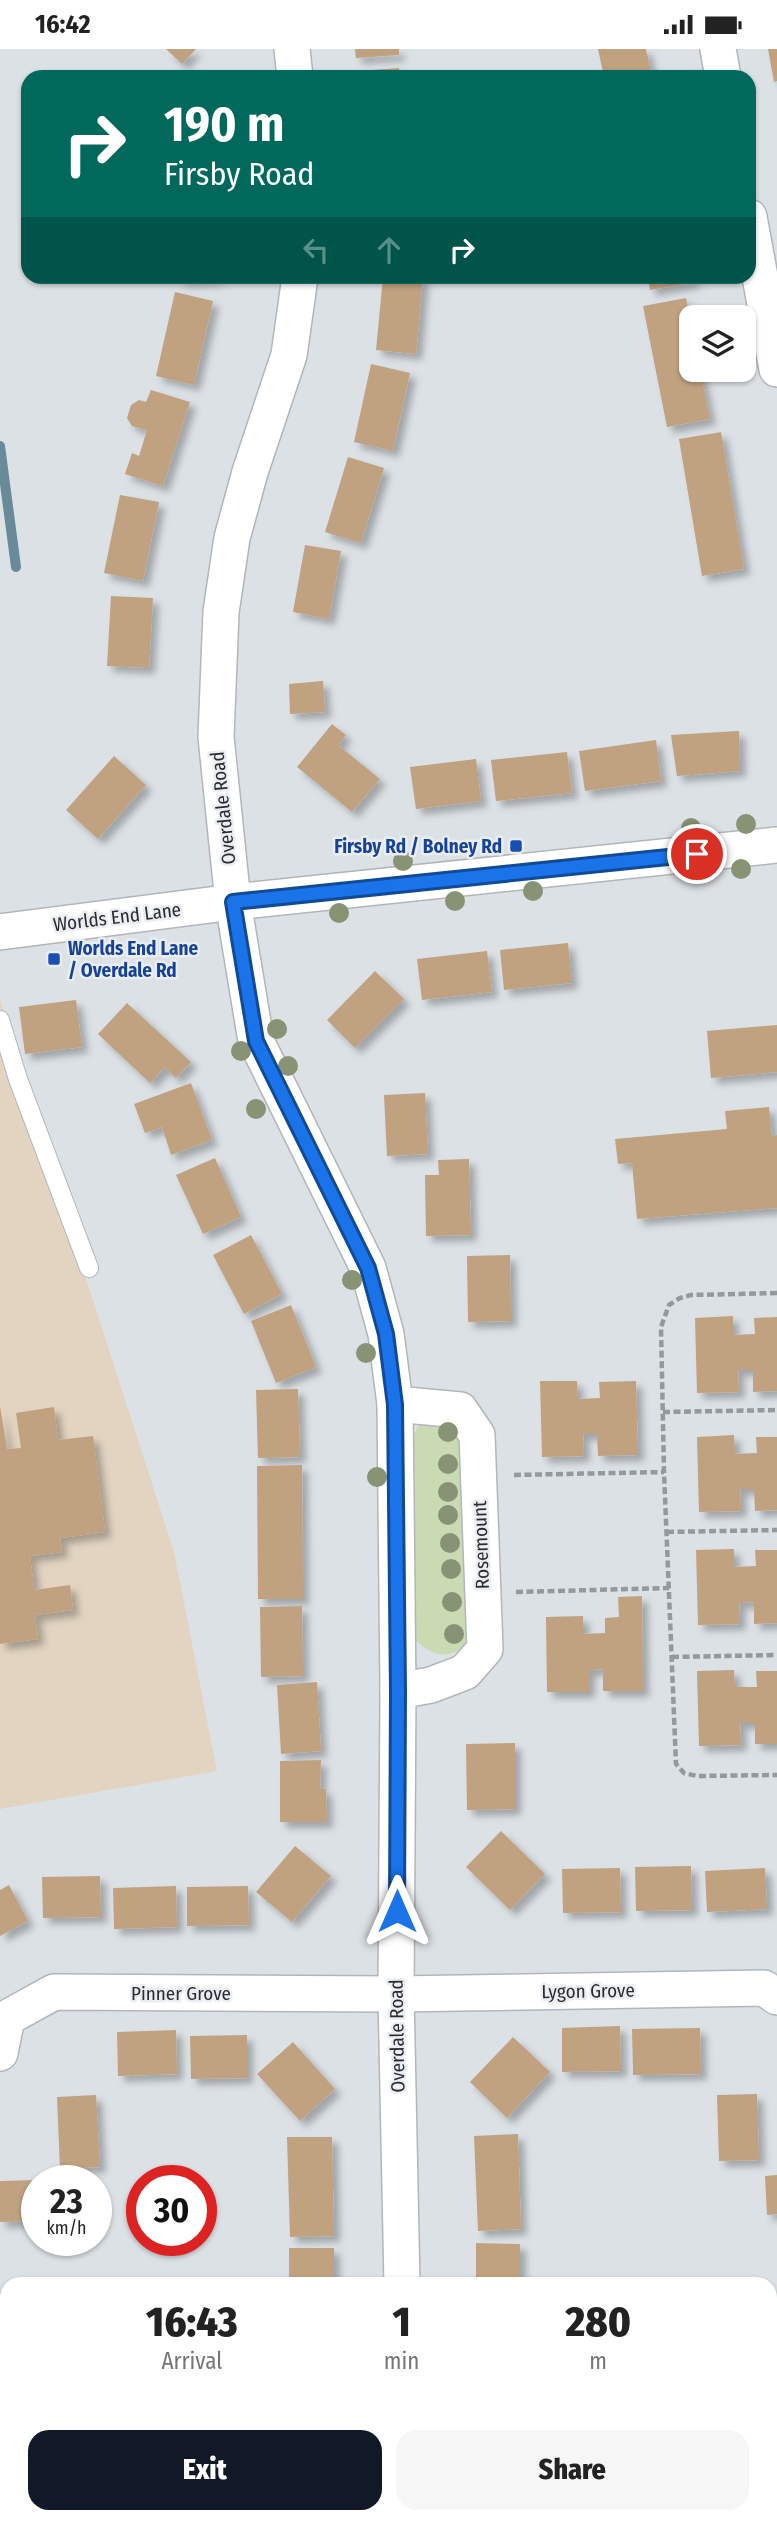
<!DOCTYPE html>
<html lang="en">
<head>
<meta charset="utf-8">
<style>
	:root { --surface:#fff; --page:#f6f6f6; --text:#222; --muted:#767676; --accent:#111827 }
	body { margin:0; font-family:"Fira Sans Condensed",sans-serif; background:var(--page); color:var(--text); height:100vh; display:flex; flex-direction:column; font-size:26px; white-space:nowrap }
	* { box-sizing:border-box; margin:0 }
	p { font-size:23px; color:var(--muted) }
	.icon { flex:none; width:38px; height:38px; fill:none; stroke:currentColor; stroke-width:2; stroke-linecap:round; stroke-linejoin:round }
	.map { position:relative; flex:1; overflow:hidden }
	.drawer { position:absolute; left:0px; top:2228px; width:777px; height:247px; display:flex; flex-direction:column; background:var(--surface); border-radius:21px 21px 0 0; box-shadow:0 2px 5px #0004 }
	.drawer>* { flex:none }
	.banner { position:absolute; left:21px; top:21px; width:735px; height:214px; border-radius:21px; box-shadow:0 2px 5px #0004; background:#00695c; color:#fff; overflow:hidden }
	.buttons { position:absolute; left:679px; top:256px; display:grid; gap:14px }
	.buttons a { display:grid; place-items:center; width:77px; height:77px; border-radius:14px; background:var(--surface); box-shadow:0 2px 5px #0004; font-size:35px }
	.speed { position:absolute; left:21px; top:2116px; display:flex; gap:14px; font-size:35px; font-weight:700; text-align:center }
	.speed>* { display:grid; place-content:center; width:91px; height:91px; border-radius:50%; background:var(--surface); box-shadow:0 2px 5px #0004; line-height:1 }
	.speed small { font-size:18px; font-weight:400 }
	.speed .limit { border:10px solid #d22; background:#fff; color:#111 }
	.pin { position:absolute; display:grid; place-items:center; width:60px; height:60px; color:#fff; margin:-30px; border:4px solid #fff; border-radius:50%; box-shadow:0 2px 7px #0007 }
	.me { position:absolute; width:77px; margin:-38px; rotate:0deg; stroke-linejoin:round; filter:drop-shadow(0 0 5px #0008) }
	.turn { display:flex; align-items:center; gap:24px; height:147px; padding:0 28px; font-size:32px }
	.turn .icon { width:91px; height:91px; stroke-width:2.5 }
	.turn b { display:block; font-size:49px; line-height:60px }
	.lanes { display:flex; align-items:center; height:66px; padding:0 28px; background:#0003; justify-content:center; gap:35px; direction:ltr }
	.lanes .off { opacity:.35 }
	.eta { display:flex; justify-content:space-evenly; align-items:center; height:119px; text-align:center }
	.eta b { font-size:42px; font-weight:800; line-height:49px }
	.action { display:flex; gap:14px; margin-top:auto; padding:14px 28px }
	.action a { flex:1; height:80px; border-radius:21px; background:var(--accent); color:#fff; font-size:28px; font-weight:800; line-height:80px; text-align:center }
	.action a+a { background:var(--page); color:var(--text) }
	.status { display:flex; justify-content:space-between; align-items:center; height:49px; padding:0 35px; background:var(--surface); direction:ltr }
	.status svg { height:19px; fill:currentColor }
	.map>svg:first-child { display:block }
	.education { fill:#e2d4c1 }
	.green { fill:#cadab2 }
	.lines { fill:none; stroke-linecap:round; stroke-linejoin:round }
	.stream { stroke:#698a99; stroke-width:10 }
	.building { fill:#c0a281; filter:url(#shadow) }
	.service-casing { stroke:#b2b6bb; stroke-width:20 }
	.minor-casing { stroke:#b2b6bb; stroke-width:38 }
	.path { stroke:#95999c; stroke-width:4.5; stroke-dasharray:7 3.5; stroke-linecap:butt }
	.service { stroke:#fff; stroke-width:18 }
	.minor { stroke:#fff; stroke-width:35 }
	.tree { fill:#879374 }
	.route-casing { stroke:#114b97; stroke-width:18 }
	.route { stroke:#1a73e8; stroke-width:12 }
	.transit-dot { fill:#1a4fb4; stroke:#eaeef2; stroke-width:2.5 }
	.labels { text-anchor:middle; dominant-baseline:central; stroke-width:5; stroke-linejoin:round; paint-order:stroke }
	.street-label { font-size:19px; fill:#2b2c2e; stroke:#eaeef2 }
	.transit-label { font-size:19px; font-weight:bold; fill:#164399; stroke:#eaeef2; text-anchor:end }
</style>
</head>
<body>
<div class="status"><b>16:42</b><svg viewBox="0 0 49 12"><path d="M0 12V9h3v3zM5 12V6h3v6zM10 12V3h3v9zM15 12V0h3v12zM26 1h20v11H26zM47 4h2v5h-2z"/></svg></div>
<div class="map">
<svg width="777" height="2474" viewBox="0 0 777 2474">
	<defs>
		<filter id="shadow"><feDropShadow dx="6" dy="6" stdDeviation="3.5" flood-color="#0004"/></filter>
	</defs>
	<rect width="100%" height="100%" fill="#dce1e5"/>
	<!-- education -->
	<path class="education" d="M0,948L8,987L174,1503L217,1722L0,1760Z"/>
	<!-- green -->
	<path class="green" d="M433,1371L449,1372L462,1383L472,1589C455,1611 436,1610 416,1592L412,1390L418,1377Z"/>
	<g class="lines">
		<!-- stream -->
		<path class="stream" d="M0,397L16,518"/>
	</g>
	<!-- building -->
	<g class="building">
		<path d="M166,0H196L182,15Z"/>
		<path d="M355,0H399V6L356,9Z"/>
		<path d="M598,0H646L652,28H604Z"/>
		<path d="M768,0H777V32L774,33Z"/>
		<path d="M399,19L400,28H356V22Z"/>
		<path d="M179,228H217V231L179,232Z"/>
		<path d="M383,228H423L416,305L376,301Z"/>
		<path d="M648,228H694L695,233L650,241Z"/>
		<path d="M175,243L213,252L194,336L156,327Z"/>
		<path d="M686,249L691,274V320H700L710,370L667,378L643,257Z"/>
		<path d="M371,315L410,324L393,402L354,393Z"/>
		<path d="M151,341L190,353L163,437L125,425L132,404L139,407L147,381L132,377L127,369L131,356L139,351L146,353Z"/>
		<path d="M721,383L744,520L702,527L679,390Z"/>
		<path d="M348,408L384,419L361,494L325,483Z"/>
		<path d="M120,446L159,453L143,532L104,524Z"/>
		<path d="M305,496L341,502L329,570L293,563Z"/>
		<path d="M111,547L153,549L149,619L107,617Z"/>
		<path d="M323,632L325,663L290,665L289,635Z"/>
		<path d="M332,675L346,686L338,696L380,730L352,763L297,718Z"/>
		<path d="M739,682L740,722L677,727L671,686Z"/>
		<path d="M656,691L661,732L585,742L579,702Z"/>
		<path d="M567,703L572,744L496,752L491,711Z"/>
		<path d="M114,707L146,736L98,790L66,761Z"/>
		<path d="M476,710L481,752L416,760L410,718Z"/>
		<path d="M568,894L572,934L504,941L500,901Z"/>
		<path d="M487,902L492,943L422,951L417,910Z"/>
		<path d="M375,922L404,950L355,999L327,971Z"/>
		<path d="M76,951L82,998L25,1005L19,958Z"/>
		<path d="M127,954L191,1013L176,1029L165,1018L150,1034L98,985Z"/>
		<path d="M777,976V1023L711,1029L707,982Z"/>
		<path d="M191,1034L212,1091L171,1106L162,1078L145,1084L134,1055Z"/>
		<path d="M425,1044L428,1105L387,1107L384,1046Z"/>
		<path d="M769,1058L772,1087L777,1086V1159L637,1170L632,1114L618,1115L615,1090L727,1080L725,1062Z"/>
		<path d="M215,1109L241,1168L203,1185L176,1126Z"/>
		<path d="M469,1110L471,1186L426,1187L425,1126H439L438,1111Z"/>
		<path d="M251,1186L282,1245L244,1265L213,1206Z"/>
		<path d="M510,1206L511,1272L468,1273L467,1207Z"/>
		<path d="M291,1256L316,1318L276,1334L251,1272Z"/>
		<path d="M733,1267V1286L755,1285L754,1269L777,1268V1342L753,1343V1321H738L739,1343L697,1344L695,1269Z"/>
		<path d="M540,1332H577L578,1350L600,1349L599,1333L636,1332L638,1406L598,1407L597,1385H583L584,1407L542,1408Z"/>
		<path d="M298,1340L300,1408L258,1409L256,1341Z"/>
		<path d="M0,1357L7,1400L21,1399L16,1364L54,1358L58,1391L93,1387L105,1483L60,1489L62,1503L30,1507L34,1541L70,1536L73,1561L35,1566L38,1590L0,1595Z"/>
		<path d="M734,1386L735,1405L757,1404L756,1388H777V1461L755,1462L754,1440H740L741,1462L699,1463L697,1388Z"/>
		<path d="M302,1416L303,1550H258L257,1417Z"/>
		<path d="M734,1500V1518L756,1517L755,1501H777V1574L754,1575V1553L739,1554L740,1575L698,1576L696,1501Z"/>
		<path d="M642,1547L643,1642H603V1620L589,1621V1643H547L546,1568L583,1567V1585L605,1584V1569L619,1568L618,1548Z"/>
		<path d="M302,1557L303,1627L261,1628L260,1558Z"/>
		<path d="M734,1621L735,1638H757L756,1622H777V1695H755V1674H740L741,1696L699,1697L697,1622Z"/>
		<path d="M317,1633L321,1702L281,1705L277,1636Z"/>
		<path d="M515,1694V1760L467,1761L466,1695Z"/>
		<path d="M321,1711L320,1740H326L327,1773H280V1712Z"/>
		<path d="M501,1782L545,1825L510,1861L466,1818Z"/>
		<path d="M295,1797L331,1827L292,1873L256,1843Z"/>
		<path d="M691,1817L692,1861L636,1862L635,1818Z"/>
		<path d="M620,1819L621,1863L563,1864L562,1820Z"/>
		<path d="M765,1819L767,1860L707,1863L705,1822Z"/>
		<path d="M100,1827L101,1868L43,1869L42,1828Z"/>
		<path d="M9,1836L28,1872L0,1887V1841Z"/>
		<path d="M176,1837L177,1878L114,1880L113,1839Z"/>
		<path d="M248,1837L249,1876L187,1877V1838Z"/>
		<path d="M620,1977L621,2022L562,2023V1979Z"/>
		<path d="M700,1979L701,2025L633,2026L632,1980Z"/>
		<path d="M176,1981L177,2025L118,2027L117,1983Z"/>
		<path d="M247,1986V2029L191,2030L190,1987Z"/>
		<path d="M513,1988L550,2023L507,2069L470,2033Z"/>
		<path d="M293,1993L335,2040L300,2072L257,2025Z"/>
		<path d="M757,2045L759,2111L719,2112L717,2046Z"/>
		<path d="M96,2046L100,2118L60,2120L57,2048Z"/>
		<path d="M518,2085L521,2180L478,2182L474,2087Z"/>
		<path d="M287,2088H332L334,2187L290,2188Z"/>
		<path d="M777,2126V2165L767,2166L765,2127Z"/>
		<path d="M37,2131V2172L0,2173V2132Z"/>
		<path d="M476,2194L520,2195V2235H476Z"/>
		<rect x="289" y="2199" width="45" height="36"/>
		<path d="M777,2359V2403H770V2360Z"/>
		<rect x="0" y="2374" width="7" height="46"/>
	</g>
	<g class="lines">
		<defs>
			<path id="service" d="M0,971L18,1030L89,1219"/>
			<g id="minor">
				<path d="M292,0L295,28"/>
				<path d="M718,0L723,28"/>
				<path d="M749,168L777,320"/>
				<path d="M300,228L289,306L250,423L232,489L221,563L216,688L233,853L256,992L368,1219L386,1285L395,1355L398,1642L396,1945L402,2235"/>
				<path d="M0,883L233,853L777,796"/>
				<path d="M395,1355L460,1361L477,1386L485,1600L465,1623L431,1636L398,1642"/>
				<path d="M0,2004L7,1969L54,1943L396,1945L764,1939L777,1948"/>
				<path d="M394,2474L399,2468"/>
			</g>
		</defs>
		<!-- service casing -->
		<use href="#service" class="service-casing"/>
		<!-- minor casing -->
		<use href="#minor" class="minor-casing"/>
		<!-- path -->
		<g class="path">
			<path d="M777,1244L691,1246L680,1249L669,1256L661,1278L664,1423L676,1715L684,1724L697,1727L777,1726"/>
			<path d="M663,1363L777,1361"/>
			<path d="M514,1426L664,1423"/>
			<path d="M667,1483L777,1481"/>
			<path d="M516,1543L669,1539"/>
			<path d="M672,1608L777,1606"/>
		</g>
		<!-- service -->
		<use href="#service" class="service"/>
		<!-- minor -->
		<use href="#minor" class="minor"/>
	</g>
	<!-- trees -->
	<g class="tree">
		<circle cx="746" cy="775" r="10"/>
		<circle cx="691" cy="779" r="10"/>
		<circle cx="403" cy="812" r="10"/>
		<circle cx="741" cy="820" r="10"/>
		<circle cx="533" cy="842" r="10"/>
		<circle cx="455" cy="852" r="10"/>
		<circle cx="339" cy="864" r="10"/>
		<circle cx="277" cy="980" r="10"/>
		<circle cx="241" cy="1002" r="10"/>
		<circle cx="288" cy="1017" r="10"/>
		<circle cx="256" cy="1060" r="10"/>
		<circle cx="352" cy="1231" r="10"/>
		<circle cx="366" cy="1304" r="10"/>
		<circle cx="448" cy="1383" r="10"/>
		<circle cx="448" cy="1415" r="10"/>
		<circle cx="377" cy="1428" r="10"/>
		<circle cx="448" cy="1443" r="10"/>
		<circle cx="448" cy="1466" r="10"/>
		<circle cx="450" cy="1494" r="10"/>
		<circle cx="451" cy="1520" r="10"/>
		<circle cx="452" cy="1553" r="10"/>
		<circle cx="454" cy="1585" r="10"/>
	</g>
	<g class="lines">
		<defs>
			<path id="route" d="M397,1862L398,1642L395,1356L386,1285L368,1219L256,992L233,853L697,805"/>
		</defs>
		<!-- route casing -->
		<use href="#route" class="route-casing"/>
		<!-- route -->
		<use href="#route" class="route"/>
	</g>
	<!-- markers -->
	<g class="transit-dot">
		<rect x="509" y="790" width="14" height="14" rx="3.5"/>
		<rect x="47" y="903" width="14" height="14" rx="3.5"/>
	</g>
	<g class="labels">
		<!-- street labels -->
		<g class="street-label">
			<text transform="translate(223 759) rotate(-96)">Overdale Road</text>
			<text transform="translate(117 868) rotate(-7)">Worlds End Lane</text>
			<text transform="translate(481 1496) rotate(-92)">Rosemount</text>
			<text transform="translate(588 1942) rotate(-1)">Lygon Grove</text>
			<text x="181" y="1944">Pinner Grove</text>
			<text transform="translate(397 1987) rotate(-91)">Overdale Road</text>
		</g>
		<!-- transit labels -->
		<g class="transit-label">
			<text x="502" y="797">Firsby Rd / Bolney Rd</text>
			<text x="68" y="899" text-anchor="start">Worlds End Lane<tspan x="68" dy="22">/ Overdale Rd</tspan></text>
		</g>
	</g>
</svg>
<div class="buttons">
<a><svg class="icon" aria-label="layers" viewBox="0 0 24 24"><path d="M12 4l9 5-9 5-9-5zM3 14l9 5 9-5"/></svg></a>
</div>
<div class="speed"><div>23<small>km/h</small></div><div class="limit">30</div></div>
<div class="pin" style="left:697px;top:805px;background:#d93025"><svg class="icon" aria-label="arrive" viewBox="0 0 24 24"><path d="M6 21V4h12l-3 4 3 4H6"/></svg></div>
<svg class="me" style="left:397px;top:1862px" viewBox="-20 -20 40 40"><path d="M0-17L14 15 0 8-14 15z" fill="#1a73e8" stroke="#fff" stroke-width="4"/></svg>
<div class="banner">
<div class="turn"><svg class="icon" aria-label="right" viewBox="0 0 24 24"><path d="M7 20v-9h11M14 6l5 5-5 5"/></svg><div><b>190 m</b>Firsby Road</div></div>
<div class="lanes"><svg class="icon off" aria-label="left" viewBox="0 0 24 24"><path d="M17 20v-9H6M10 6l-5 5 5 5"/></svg><svg class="icon off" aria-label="ahead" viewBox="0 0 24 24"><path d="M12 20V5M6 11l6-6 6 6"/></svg><svg class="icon" aria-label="right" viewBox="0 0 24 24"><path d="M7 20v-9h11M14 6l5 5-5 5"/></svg></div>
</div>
<section class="drawer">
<div class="eta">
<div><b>16:43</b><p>Arrival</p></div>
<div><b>1</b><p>min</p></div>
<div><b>280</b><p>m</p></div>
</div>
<div class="action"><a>Exit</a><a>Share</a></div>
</section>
</div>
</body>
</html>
